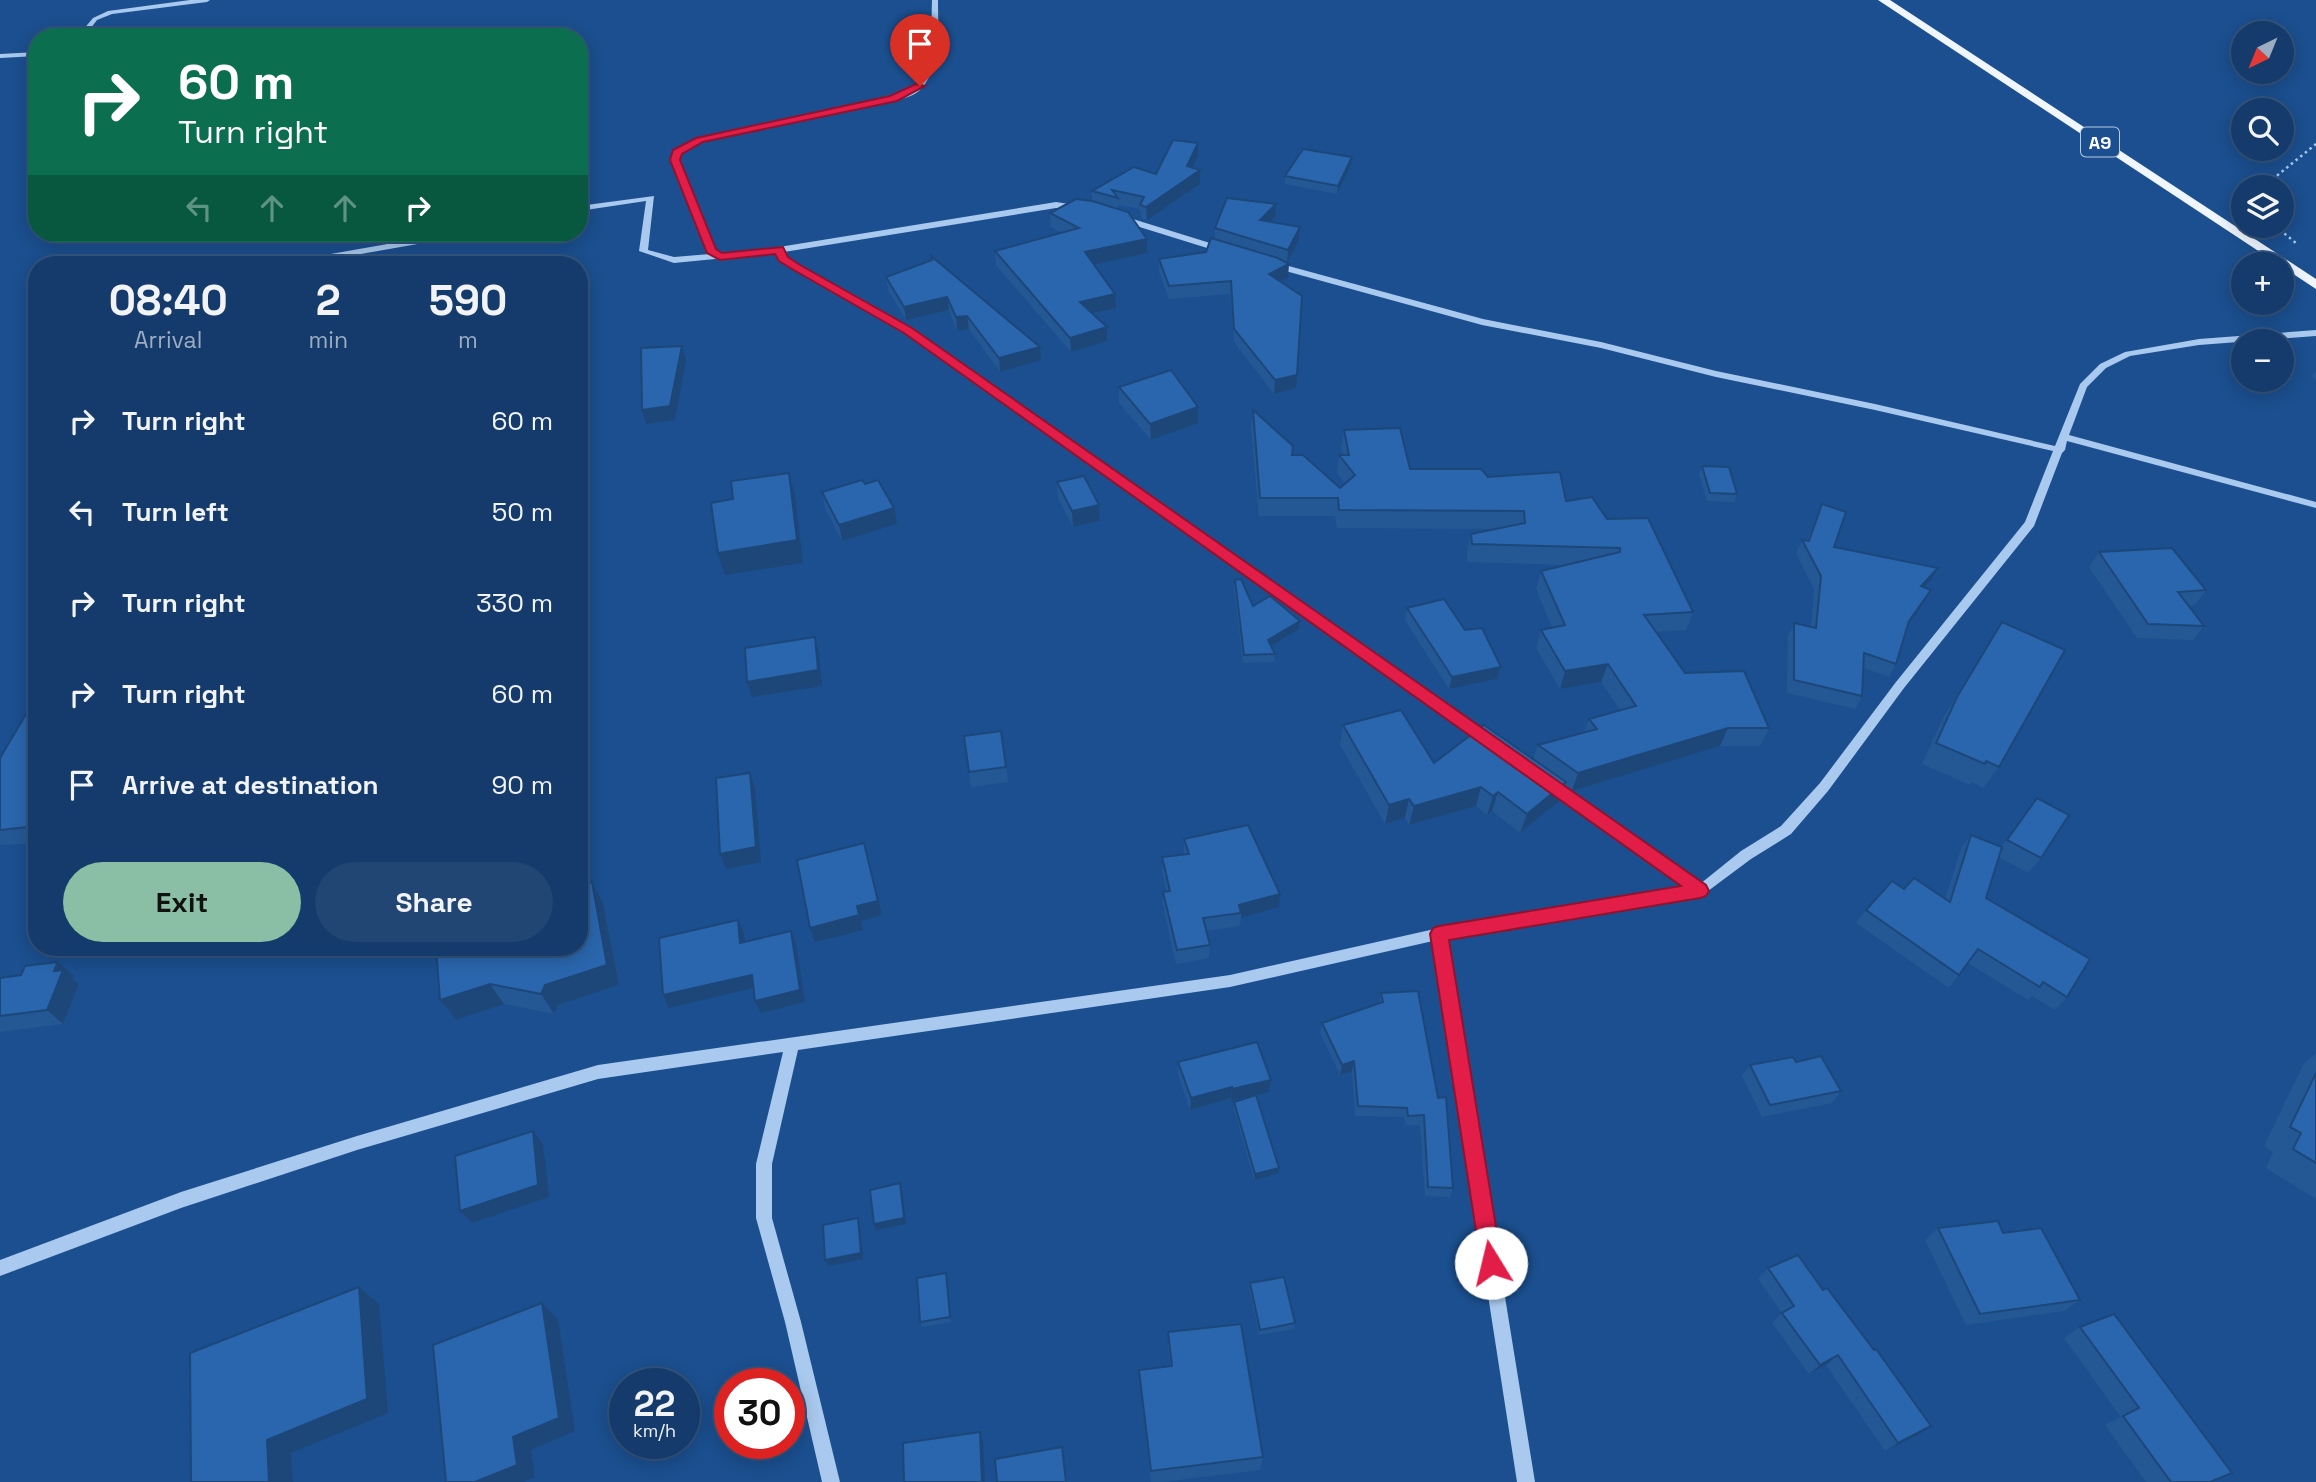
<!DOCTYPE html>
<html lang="en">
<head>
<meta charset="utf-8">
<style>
	:root { --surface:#143b6b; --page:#214673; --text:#f1f3f6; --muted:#9dadc1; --line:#33557e; --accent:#8abfa5 }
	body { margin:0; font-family:"Space Grotesk",sans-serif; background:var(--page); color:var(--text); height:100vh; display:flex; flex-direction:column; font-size:26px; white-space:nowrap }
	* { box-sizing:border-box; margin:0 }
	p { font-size:23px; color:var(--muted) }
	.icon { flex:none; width:38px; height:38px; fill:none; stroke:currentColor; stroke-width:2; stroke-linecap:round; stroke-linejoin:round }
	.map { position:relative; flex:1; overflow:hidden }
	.details { position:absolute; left:28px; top:256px; width:560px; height:700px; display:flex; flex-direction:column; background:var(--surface); border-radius:28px; box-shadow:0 4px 18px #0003,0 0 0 2px var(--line) }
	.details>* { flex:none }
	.top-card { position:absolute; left:28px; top:28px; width:560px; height:214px; border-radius:28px; box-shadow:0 4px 18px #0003,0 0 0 2px var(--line); background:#0b6e4f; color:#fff; overflow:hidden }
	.needle { width:46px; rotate:223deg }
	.buttons { position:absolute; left:2231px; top:21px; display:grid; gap:14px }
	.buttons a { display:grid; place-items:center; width:63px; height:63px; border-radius:50%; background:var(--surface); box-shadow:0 4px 18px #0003,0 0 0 2px var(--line); font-size:35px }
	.speed { position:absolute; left:609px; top:1368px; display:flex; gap:14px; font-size:35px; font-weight:700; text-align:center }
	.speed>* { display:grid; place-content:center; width:91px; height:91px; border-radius:50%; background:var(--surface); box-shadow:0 4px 18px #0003,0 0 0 2px var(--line); line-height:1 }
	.speed small { font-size:18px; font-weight:400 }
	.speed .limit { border:10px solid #d22; background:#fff; color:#111 }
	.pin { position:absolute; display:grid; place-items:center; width:60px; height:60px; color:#fff; margin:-72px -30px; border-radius:50% 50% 50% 0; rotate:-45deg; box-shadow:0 0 7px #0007 }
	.pin .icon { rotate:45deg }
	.me { position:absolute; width:77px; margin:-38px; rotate:351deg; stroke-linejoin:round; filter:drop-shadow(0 0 5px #0008) }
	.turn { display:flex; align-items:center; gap:24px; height:147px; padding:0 35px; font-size:32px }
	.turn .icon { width:91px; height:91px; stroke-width:2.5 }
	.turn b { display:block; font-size:49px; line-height:60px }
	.lanes { display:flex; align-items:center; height:66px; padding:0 35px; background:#0003; justify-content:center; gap:35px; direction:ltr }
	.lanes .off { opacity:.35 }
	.eta { display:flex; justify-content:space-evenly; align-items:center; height:119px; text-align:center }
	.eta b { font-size:42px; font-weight:600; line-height:49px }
	.cta { display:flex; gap:14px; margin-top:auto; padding:14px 35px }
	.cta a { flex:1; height:80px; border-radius:42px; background:var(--accent); color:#111; font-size:28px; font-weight:600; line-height:80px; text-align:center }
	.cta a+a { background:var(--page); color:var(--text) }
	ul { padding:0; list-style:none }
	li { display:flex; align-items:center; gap:21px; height:91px; padding:0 35px }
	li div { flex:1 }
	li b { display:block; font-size:26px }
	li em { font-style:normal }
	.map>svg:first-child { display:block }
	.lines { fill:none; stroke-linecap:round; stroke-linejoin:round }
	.path { stroke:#a9c9ee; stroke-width:2.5; stroke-dasharray:2.5 3.5; stroke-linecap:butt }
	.minor { fill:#a9c9ee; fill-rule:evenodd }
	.major { fill:#f0f6ff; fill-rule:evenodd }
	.wall { fill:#245895 }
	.shaded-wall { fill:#1d4779 }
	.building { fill:#2a66ad; stroke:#1d4779; stroke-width:2 }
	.route { fill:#e11d48; stroke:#92132f; stroke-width:2 }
	.labels { text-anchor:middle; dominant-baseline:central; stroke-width:7; stroke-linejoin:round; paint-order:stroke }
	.shield { fill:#1b4f8f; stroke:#bbcadd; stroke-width:2 }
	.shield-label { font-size:18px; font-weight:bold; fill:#fff }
</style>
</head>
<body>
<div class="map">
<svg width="2316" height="1482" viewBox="0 0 2316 1482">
	<rect width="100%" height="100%" fill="#1b4f8f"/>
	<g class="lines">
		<!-- path -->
		<g class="path">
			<path d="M2263,187L2316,144"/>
			<path d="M2275,226L2296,243"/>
		</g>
		<!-- minor -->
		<g class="minor">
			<path d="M190,0H210L207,2L112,14L97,20L84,37H77L93,18L108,11Z"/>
			<path d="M932,0H938C938,28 942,69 919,91C912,97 901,99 893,101L702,142L681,153L679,160L715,250L721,253L779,247L1056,202L1082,206V210L1079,211L1056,208L784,252L787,258L911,329L1492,738L1494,741L1492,744H1484L905,333L780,261L776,253L674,263L639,251L646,201L579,211V206L654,196L648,250L674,257L710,254L707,251L671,160L674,150L697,138L891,97C898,95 905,93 911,89C934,73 931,25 932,0Z"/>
			<path d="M37,52V56L0,58V54Z"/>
			<path d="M1120,215L1226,248L1227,250L1220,252L1117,220V216Z"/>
			<path d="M450,233H467L463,236L304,264H287L291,261Z"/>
			<path d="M1274,262L1483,319L1601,342L1716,371L1875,404L2055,446L2080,384L2100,364L2125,352L2199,339L2316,330V336L2199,345L2130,356L2106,368L2087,387L2069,435L2316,502V508L2067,441L2065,450L2062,453L2034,526L1904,688L1828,791L1791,834L1751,859L1700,897L1447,939L1535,1482H1517L1433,941L1230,987L798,1050L772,1164V1218L801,1322L840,1482H822L785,1322L756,1218V1164L783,1052L598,1079L357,1150L181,1208L0,1276V1260L181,1192L357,1136L598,1065L1230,975L1439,928L1685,888L1545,787L1543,784L1545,781L1549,779L1700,884L1741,851L1781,826L1820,783L1896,682L2025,522L2053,451L1875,410L1716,377L1601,348L1482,325L1271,267V263Z"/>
		</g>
		<!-- major -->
		<path class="major" d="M1878,0H1890L2316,279V289Z"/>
	</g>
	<!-- wall -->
	<g class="wall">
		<path d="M1198,156L1192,168L1200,184L1147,220L1141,218L1140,209L1118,205V209L1147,239V253L1094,264L1116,308L1092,314L1107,341L1071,352L996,265L995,251L1062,233L1051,227L1050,213L1092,201V191L1156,174Z"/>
		<path d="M1352,157L1351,165L1337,194L1285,184V176Z"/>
		<path d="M1275,217L1270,222L1300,227L1299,240L1287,263L1288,278L1280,281L1296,388L1274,394L1234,342L1230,294L1169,299L1159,272V259L1206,252L1215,239V228Z"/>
		<path d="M931,256L1040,347L1041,360L1000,372L969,329L957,331L949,310L906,320L888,290L886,277L931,260Z"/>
		<path d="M2316,371V380L2312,376Z"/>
		<path d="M1119,387L1198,407V423L1151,440L1119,403Z"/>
		<path d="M1253,410L1292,455L1340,488L1345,484L1337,473L1339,455H1343L1341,448L1344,430L1410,469L1488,477L1566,501L1607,519L1693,612L1686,630L1656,632L1685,673L1769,728L1760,746H1720L1572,791L1564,785L1559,801L1520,833L1492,811L1487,815L1476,806L1409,825L1405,818L1385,824L1340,745L1343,725L1434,763L1533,759L1538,745L1584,732L1589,719L1620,710L1601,682L1560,689L1536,648L1541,630L1552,627L1536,589L1541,571L1564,565L1467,562V552L1471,534L1495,529L1337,528L1335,516H1259L1251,428Z"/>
		<path d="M1702,466L1737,494L1734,502L1707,501L1699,474Z"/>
		<path d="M1057,482L1099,505L1100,521L1073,527L1058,498Z"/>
		<path d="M822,492L897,524L842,541L825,508Z"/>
		<path d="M1822,504L1834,547L1930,581L1925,587L1931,590L1924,603L1907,625L1896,664L1889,677L1864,668L1862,696L1855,709L1787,693L1788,636L1794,623L1811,627L1814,589L1796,553L1802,540L1807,541Z"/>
		<path d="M2099,552L2206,590L2195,605H2188L2204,626L2193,640L2137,638L2089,567Z"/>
		<path d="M1235,580L1253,606L1300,621L1299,629L1271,646L1275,654L1274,662L1243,663L1234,588Z"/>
		<path d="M1407,608L1465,630L1501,667L1497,679L1449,689L1405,620Z"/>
		<path d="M2002,622L1999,767L1983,788L1972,782L1970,785L1922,764L1943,718Z"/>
		<path d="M37,699V843L0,845V758Z"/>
		<path d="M1001,731L1008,782L971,787L964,736Z"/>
		<path d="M2037,798L2041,858L2028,873L1999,857L1986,898L2067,997L2055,1010L2032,996L2028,1000L1968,963L1949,988L1856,923L1866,910L1904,889L1945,899L1961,849L1971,835L2001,847Z"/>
		<path d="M1184,839L1279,907L1241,918L1240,926L1206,931L1210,945L1209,958L1176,964L1163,906V892H1167L1162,871V857L1184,854Z"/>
		<path d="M603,903L619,985L558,1005L554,1014L504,1004L456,1020L440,1000Z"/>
		<path d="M21,975L74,976L73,979L79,984L63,1024L0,1032V978Z"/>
		<path d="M1381,993L1453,1188L1450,1197L1425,1196L1420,1125H1405L1404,1117L1355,1116L1352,1071L1340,1075L1320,1033L1322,1023L1379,1004Z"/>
		<path d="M2316,1054V1199L2266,1168L2273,1152L2264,1146L2304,1063Z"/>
		<path d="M1178,1062L1271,1080L1269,1092L1231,1101V1098L1190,1110L1178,1074Z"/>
		<path d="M1796,1062L1841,1091L1832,1103L1762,1117L1742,1076L1750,1065Z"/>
		<path d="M1234,1102L1278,1174L1254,1180L1234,1109Z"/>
		<path d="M1938,1228L2003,1233L2080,1300L2064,1311L1966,1325L1925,1240Z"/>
		<path d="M1768,1268L1918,1435L1885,1451L1826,1365L1809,1374L1772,1323L1782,1313L1758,1279Z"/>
		<path d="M946,1273L948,1279L951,1322L922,1327L920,1322Z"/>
		<path d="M1250,1283L1295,1323L1294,1329L1259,1335L1249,1288Z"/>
		<path d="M2080,1327L2210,1482H2146L2105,1425L2121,1417L2064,1338Z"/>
		<path d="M1168,1332L1263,1457L1260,1470L1163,1482H1151L1140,1384L1139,1370L1170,1366L1168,1347Z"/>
	</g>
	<!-- shaded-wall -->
	<g class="shaded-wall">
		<path d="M1198,143V156L1187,179V166Z"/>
		<path d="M1352,157L1351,165L1337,194L1338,186Z"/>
		<path d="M1200,170V184L1147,220L1146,207Z"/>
		<path d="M1276,204L1275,217L1260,233V220Z"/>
		<path d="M1300,227L1299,240L1287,263L1288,250Z"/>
		<path d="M1147,239V253L1086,266L1085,252Z"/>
		<path d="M1289,264L1288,278L1268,287L1269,274Z"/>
		<path d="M1115,294L1116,308L1081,316L1080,302Z"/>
		<path d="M947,297L949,310L906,320L904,307Z"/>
		<path d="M967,316L969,329L957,331L956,317Z"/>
		<path d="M1107,327V341L1071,352L1070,338Z"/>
		<path d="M682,346L686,360L675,420L646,424L642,410Z"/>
		<path d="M1040,347L1041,360L1000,372L999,358Z"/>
		<path d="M1297,375L1296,388L1274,394L1275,380Z"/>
		<path d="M1198,407V423L1151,440L1150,424Z"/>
		<path d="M789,473L795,495L803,563L725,575L718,553Z"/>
		<path d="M1099,505L1100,521L1073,527L1072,511Z"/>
		<path d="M894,508L897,524L842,541L839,525Z"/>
		<path d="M1938,568L1930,581L1914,599L1921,586Z"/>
		<path d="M1931,590L1924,603L1901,634L1909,621Z"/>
		<path d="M1300,621L1299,629L1268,648V640Z"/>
		<path d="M815,637L819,653L822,686L752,697L747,682Z"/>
		<path d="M1608,664L1601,682L1560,689L1565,671Z"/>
		<path d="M1501,667L1497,679L1449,689L1452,677Z"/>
		<path d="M1728,728L1720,746L1572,791L1578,773Z"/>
		<path d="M750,773L755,788L761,862L726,869L720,854Z"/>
		<path d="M1566,782L1559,801L1520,833L1527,814Z"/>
		<path d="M1481,787L1476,806L1409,825L1414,806Z"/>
		<path d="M1498,792L1492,811L1487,815L1493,796Z"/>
		<path d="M1409,799L1405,818L1385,824L1389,805Z"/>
		<path d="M864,843L882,915L861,921L863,930L815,942L810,928L857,906Z"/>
		<path d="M592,882L603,903L619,985L558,1005L554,1014L541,994Z"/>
		<path d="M1280,894L1279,907L1241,918V913L1239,905Z"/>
		<path d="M738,920L744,933L746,956L740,943Z"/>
		<path d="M791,931L796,944L805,1002L761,1013L755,1001Z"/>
		<path d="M58,962L74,976L73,979L79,984L63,1024L47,1010L54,971Z"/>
		<path d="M752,975L757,987L669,1008L663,995Z"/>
		<path d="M490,984L504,1004L456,1020L440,1000Z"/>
		<path d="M1354,1061L1352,1071L1340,1075L1342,1065Z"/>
		<path d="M1271,1080L1269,1092L1231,1101L1232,1089Z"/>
		<path d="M1232,1087L1231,1098L1190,1110L1191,1098Z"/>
		<path d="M533,1131L543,1144L549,1197L472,1223L460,1211Z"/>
		<path d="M1279,1168L1278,1174L1254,1180L1255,1174Z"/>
		<path d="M900,1183L902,1189L906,1224L876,1230L874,1224Z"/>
		<path d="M858,1218L860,1224L863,1259L828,1266L825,1260Z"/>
		<path d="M946,1273L948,1279L951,1322L950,1317Z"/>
		<path d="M359,1287L379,1304L388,1413L291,1453L293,1482H269L267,1440Z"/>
		<path d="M542,1303L558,1319L575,1431L531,1450L535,1477L523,1482H475L513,1437Z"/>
		<path d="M1838,1355L1826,1365L1809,1374L1820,1365Z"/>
		<path d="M1931,1426L1918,1435L1885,1451L1898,1443Z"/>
		<path d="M980,1432L983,1441L985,1482H982Z"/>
	</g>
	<!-- building -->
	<g class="building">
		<path d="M1173,140L1198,143L1187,166L1200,170L1146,207L1140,205L1144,197L1112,190L1118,198L1092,191L1134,167L1156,174Z"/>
		<path d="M1303,149L1352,157L1338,186L1285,176Z"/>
		<path d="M1227,198L1276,204L1260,220L1300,227L1288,250L1215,228Z"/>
		<path d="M1076,199L1092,201L1128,212L1147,239L1085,252L1115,294L1080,302L1107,327L1070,338L995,251L1079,228L1050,213Z"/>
		<path d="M1211,238L1278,258L1289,264L1269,274L1302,296L1297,375L1275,380L1234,329L1231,281L1169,286L1159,259L1206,252Z"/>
		<path d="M931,256L1040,347L999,358L967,316L956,317L947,297L904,307L886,277L932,260Z"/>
		<path d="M682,346L670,406L642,410L641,348Z"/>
		<path d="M1171,370L1198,407L1150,424L1119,387Z"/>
		<path d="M1253,410L1293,446L1292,455H1303L1340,488L1355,475L1339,455H1349L1344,430L1400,428L1410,469H1481L1488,477L1560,472L1566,501L1592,497L1607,519L1648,518L1693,612L1644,615L1685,673L1744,671L1769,728H1728L1578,773L1538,745L1597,729L1589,719L1636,706L1608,664L1565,671L1541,630L1565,625L1541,571L1620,552V548L1472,544L1471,534L1525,523L1524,511L1339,510L1338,498H1260Z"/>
		<path d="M1702,466L1729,467L1737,494L1710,493Z"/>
		<path d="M789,473L797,540L718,553L711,503L733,499L731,481Z"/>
		<path d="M1084,476L1099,505L1072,511L1057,482Z"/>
		<path d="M862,480L865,484L878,480L894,508L839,525L822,492Z"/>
		<path d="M1822,504L1846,512L1834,547L1938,568L1921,586L1931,590L1909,621L1896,664L1864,653L1862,696L1794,680V623L1816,628L1821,576L1802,540L1809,541Z"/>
		<path d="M2172,548L2206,590L2178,592L2204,626L2148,624L2099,552Z"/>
		<path d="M1241,579L1253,606L1270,596L1300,621L1268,640L1275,654L1244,655L1235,580Z"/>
		<path d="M1444,599L1465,630L1482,628L1501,667L1452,677L1407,608Z"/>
		<path d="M2002,622L2065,650L1999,767L1986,761L1985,764L1936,743L1957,697Z"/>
		<path d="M815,637L818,670L747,682L745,648Z"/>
		<path d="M35,699H37V826L0,830V758Z"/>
		<path d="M1401,710L1434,763L1484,725L1566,782L1527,814L1498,792L1493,796L1481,787L1414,806L1409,799L1389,805L1343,725Z"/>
		<path d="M1001,731L1006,767L969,772L964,736Z"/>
		<path d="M750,773L756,847L720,854L716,778Z"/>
		<path d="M2037,798L2069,815L2041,858L2007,840Z"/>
		<path d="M1248,825L1280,894L1239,905L1241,913L1203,918L1210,945L1177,950L1163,892L1170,891L1162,857L1189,854L1184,839Z"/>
		<path d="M1971,835L2002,847L1986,898L2090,959L2067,997L2043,982L2040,987L1978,949L1959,975L1866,910L1892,881L1904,889L1914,878L1950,902Z"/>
		<path d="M864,843L878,901L857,906L859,915L810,928L797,860Z"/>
		<path d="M592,882L607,965L545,985L541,994L490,984L440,1000L436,947H579V886Z"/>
		<path d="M738,920L740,943L791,931L800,990L755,1001L752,975L663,995L659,938Z"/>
		<path d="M58,962L54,971L63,970L47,1010L0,1016V978L21,975L25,966Z"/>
		<path d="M1418,991L1438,1098L1446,1097L1453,1188L1428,1187L1424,1115L1408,1116L1407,1108L1358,1106L1354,1061L1342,1065L1322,1023L1383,1002L1381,993Z"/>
		<path d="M1257,1042L1271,1080L1232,1089V1087L1191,1098L1178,1062Z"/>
		<path d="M1821,1056L1841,1091L1770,1105L1750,1065L1793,1057L1796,1062Z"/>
		<path d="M2316,1073V1163L2293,1149L2301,1133L2290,1127Z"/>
		<path d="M1256,1095L1279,1168L1255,1174L1234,1102Z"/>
		<path d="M533,1131L538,1185L460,1211L455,1156Z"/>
		<path d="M900,1183L904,1218L874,1224L870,1190Z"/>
		<path d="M858,1218L861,1253L825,1260L823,1225Z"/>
		<path d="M1998,1221L2003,1233L2041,1228L2080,1300L1980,1314L1938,1228Z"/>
		<path d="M1798,1255L1823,1290L1827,1288L1874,1350L1876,1349L1931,1426L1898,1443L1838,1355L1820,1365L1782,1313L1794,1306L1768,1268Z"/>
		<path d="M946,1273L950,1317L920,1322L917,1278Z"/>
		<path d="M1284,1277L1295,1323L1260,1330L1250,1283Z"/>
		<path d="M359,1287L367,1399L267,1440L269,1482H191L190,1353Z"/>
		<path d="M542,1303L559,1418L513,1437L517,1465L475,1482H446L433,1345Z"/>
		<path d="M2114,1314L2232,1473L2210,1482H2171L2123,1416L2139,1408L2080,1327Z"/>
		<path d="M1241,1324L1263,1457L1151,1471L1139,1370L1172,1366L1168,1332Z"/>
		<path d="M980,1432L982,1482H904L903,1443Z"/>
		<path d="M1062,1447L1066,1482H997L995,1459Z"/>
	</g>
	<!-- route -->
	<path class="route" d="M916,84L925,86L897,101L703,142L682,154L680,160L716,249L722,253L783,247L788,257L800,265L912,328L1706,885L1709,891L1706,896L1700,898L1449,940L1502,1263L1499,1270L1491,1273L1484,1270L1481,1263L1430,934L1433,928L1439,926L1681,886L904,333L792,269L779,261L775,254L720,260L707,253L670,160L673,150L696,138L890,96Z"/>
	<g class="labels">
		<!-- shield labels -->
		<rect class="shield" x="2081" y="127.5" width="38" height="29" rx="5"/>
		<g class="shield-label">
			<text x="2100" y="142">A9</text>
		</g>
	</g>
</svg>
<div class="buttons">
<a><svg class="needle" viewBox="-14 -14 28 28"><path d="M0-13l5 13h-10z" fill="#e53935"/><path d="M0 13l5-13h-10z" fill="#9dadc1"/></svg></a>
<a><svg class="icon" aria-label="search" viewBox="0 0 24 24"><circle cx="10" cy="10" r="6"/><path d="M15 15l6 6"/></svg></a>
<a><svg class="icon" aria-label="layers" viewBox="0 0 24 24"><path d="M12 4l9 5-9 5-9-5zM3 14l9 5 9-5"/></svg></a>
<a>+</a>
<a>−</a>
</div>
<div class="speed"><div>22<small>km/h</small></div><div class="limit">30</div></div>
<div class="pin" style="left:920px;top:86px;background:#d93025"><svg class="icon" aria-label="arrive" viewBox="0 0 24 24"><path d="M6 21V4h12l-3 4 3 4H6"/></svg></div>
<svg class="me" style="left:1491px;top:1263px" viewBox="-20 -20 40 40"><circle r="19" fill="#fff"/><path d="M0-13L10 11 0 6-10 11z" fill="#e11d48"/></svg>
<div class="top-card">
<div class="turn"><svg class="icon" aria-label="right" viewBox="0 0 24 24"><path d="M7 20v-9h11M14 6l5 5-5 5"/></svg><div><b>60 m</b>Turn right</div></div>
<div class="lanes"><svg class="icon off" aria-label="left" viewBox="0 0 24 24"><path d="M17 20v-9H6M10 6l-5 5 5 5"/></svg><svg class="icon off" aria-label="ahead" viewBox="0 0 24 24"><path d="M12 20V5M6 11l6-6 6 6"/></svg><svg class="icon off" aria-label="ahead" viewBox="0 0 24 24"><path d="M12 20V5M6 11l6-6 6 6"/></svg><svg class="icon" aria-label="right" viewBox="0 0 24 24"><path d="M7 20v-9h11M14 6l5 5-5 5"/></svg></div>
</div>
<section class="details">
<div class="eta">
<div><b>08:40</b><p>Arrival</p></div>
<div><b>2</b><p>min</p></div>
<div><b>590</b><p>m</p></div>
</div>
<ul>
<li><svg class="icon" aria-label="right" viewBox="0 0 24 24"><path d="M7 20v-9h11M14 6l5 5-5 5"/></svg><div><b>Turn right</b></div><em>60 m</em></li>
<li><svg class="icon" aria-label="left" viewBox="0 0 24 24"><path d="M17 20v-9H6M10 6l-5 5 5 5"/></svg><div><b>Turn left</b></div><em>50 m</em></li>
<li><svg class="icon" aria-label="right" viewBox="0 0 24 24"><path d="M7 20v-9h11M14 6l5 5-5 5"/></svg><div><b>Turn right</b></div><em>330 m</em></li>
<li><svg class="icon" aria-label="right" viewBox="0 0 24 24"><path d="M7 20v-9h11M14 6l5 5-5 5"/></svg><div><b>Turn right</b></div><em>60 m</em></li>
<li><svg class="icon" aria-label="arrive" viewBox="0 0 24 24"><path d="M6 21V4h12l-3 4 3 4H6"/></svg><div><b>Arrive at destination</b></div><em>90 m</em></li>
</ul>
<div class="cta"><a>Exit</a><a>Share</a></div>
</section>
</div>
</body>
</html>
